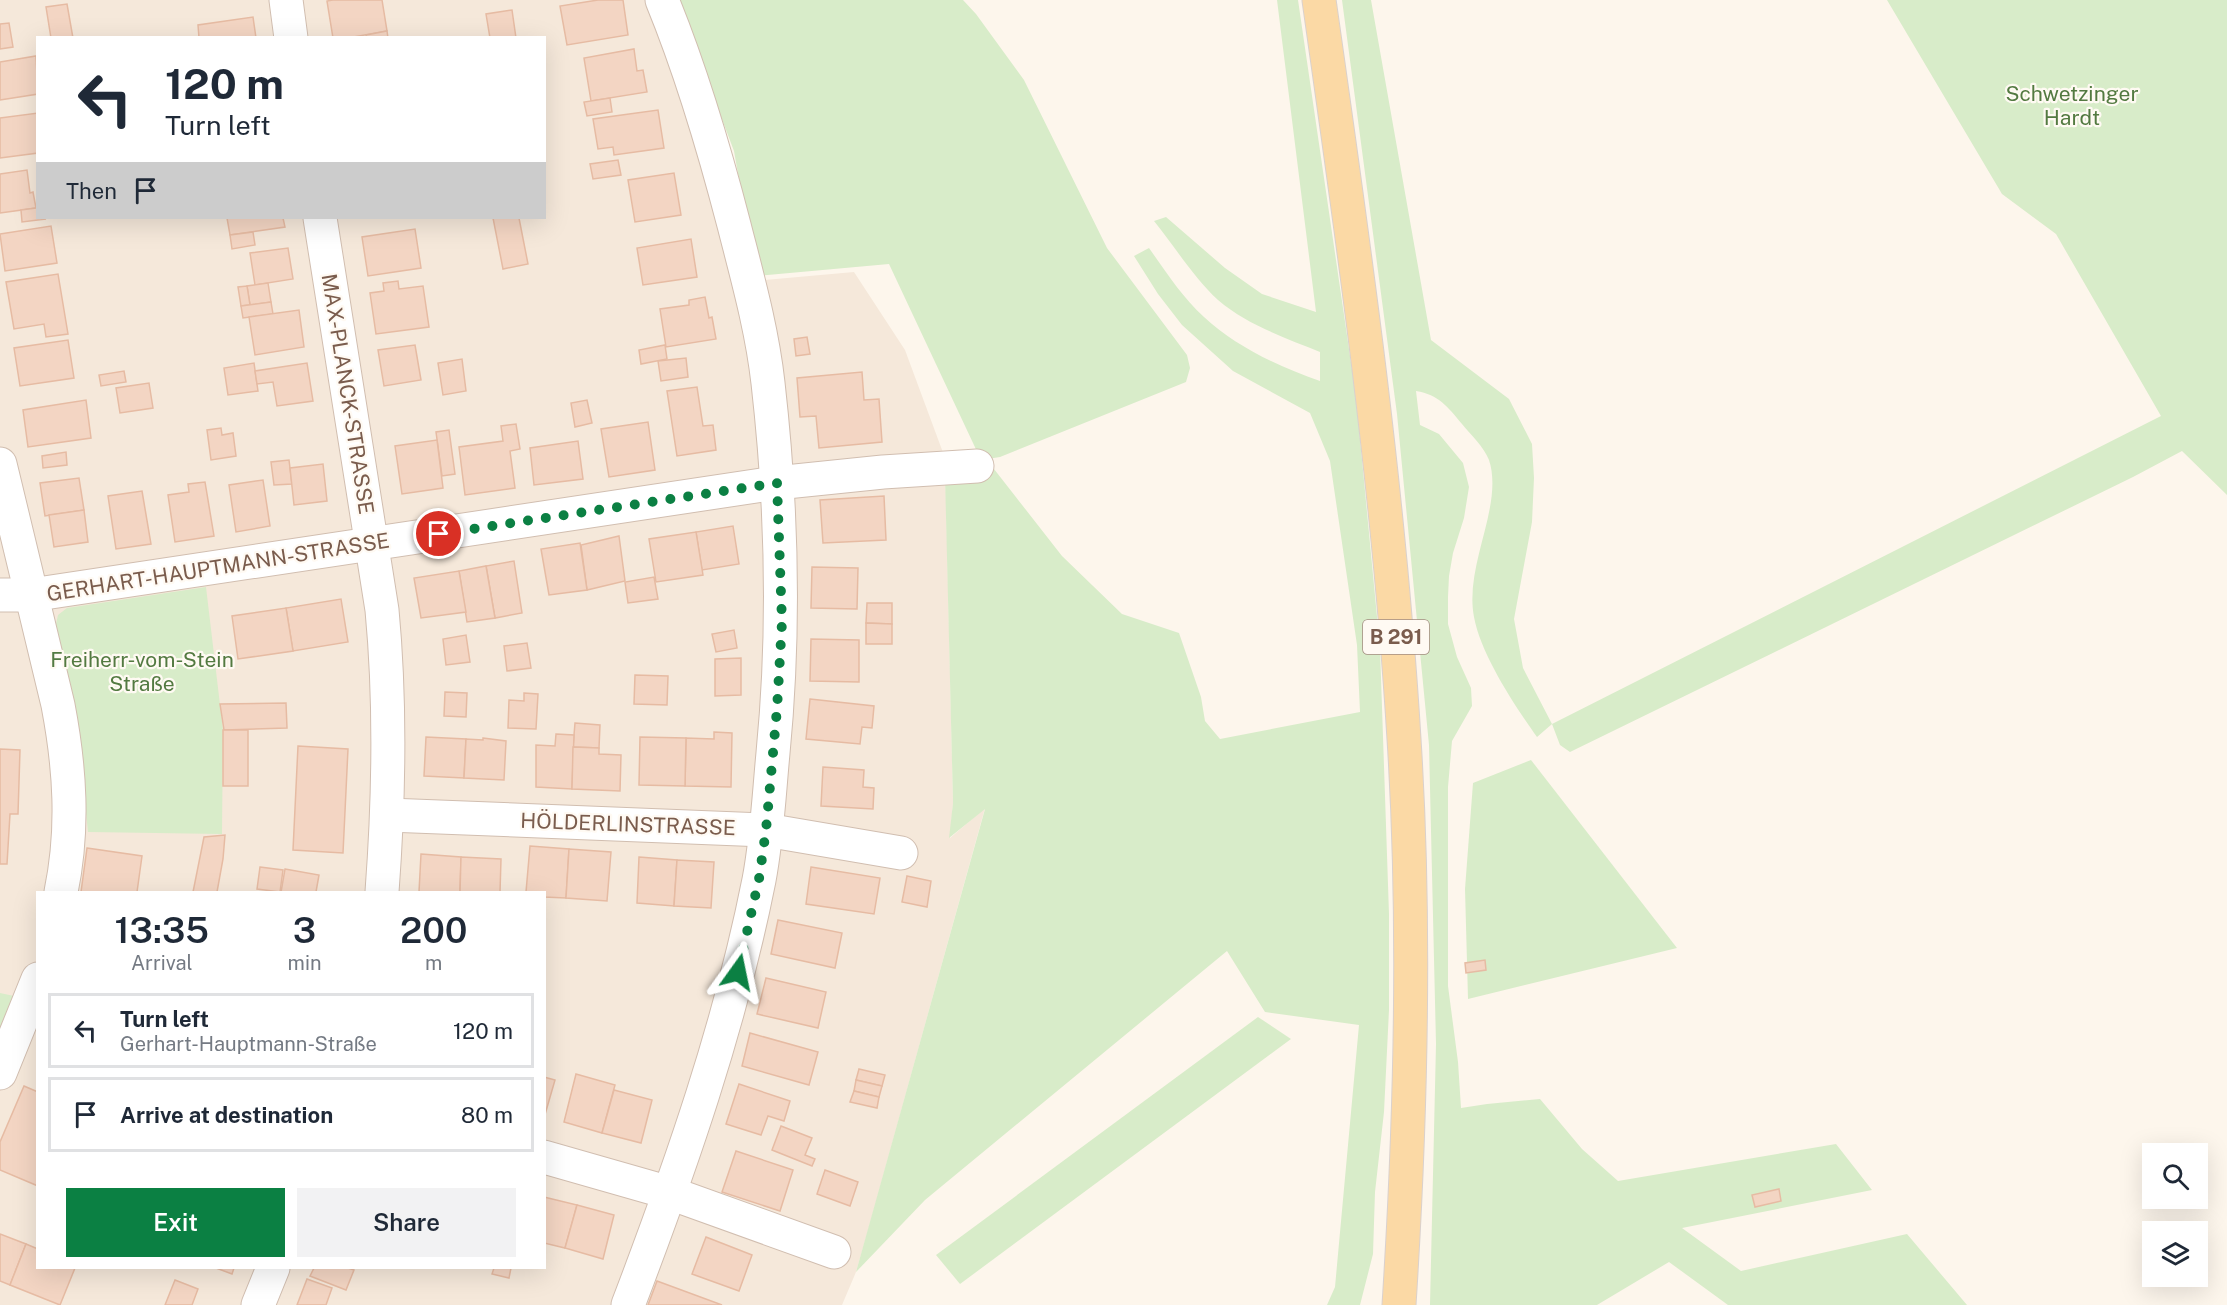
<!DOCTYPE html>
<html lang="en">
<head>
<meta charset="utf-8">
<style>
	:root { --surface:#fff; --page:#f2f2f3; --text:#1f2937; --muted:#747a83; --line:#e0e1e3; --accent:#0b8043 }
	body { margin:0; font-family:"Public Sans",sans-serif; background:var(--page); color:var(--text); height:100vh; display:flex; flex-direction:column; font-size:22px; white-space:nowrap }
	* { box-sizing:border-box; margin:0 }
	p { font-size:20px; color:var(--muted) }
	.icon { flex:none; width:33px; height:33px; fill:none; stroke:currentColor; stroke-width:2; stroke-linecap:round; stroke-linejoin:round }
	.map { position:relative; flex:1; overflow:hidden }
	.drawer { position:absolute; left:36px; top:891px; width:510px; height:378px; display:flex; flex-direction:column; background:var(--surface); border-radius:0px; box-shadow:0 6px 24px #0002 }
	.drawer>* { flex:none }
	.banner { position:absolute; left:36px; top:36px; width:510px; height:183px; border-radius:0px; box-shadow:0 6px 24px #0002; background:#fff; color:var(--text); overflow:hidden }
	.buttons { position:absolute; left:2142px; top:1143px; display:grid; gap:12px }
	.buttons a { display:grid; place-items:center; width:66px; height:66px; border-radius:0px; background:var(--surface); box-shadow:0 6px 24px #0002; font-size:30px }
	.pin { position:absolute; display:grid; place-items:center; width:51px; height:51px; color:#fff; margin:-26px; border:3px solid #fff; border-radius:50%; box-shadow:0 2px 6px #0007 }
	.me { position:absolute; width:66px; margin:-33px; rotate:12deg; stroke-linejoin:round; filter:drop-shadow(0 0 4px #0008) }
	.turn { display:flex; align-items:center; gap:21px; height:126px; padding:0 30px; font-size:27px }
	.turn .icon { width:78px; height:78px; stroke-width:2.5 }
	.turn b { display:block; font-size:42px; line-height:51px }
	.then { display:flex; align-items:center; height:57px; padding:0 30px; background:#0003; gap:12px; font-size:22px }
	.eta { display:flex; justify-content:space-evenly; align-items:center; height:102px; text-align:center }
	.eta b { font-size:36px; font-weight:600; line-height:42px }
	.action { display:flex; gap:12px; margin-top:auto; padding:12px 30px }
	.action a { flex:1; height:69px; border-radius:0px; background:var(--accent); color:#fff; font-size:24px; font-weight:600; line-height:69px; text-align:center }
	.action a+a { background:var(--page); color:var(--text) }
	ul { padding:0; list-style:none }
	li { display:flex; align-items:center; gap:18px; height:75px; margin:0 12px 9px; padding:0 18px; border:3px solid var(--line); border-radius:0px }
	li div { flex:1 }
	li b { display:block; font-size:22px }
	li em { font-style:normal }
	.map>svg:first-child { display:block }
	.residential { fill:#f5e8da; fill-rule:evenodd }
	.green { fill:#d8ecc9 }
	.building { fill:#f3d5c3; stroke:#e6bba3; stroke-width:1.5 }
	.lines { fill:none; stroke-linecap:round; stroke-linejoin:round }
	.minor-casing { stroke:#d1beb0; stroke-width:35 }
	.major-casing { stroke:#dad1cd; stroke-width:35 }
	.minor { stroke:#fff; stroke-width:33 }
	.major { stroke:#fbd9a5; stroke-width:33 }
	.route { stroke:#0b8043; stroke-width:10; stroke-dasharray:0 18 }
	.labels { text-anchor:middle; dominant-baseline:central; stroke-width:4.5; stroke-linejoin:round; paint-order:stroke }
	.shield { fill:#fffaf3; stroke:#a28b7f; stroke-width:1.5 }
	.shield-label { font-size:20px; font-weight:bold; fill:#7a5c4d }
	.park-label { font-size:21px; fill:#537a41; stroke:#fffaf3 }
	.street-label { font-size:21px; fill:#7a5c4d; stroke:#fffaf3 }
</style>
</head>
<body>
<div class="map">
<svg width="2227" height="1305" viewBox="0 0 2227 1305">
	<rect width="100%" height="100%" fill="#fdf6ec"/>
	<!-- residential -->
	<path class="residential" d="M0,0H647L699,148L732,283L854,272L905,350L945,458L953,803L950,838L985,808L867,1234L856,1272L842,1305H0ZM38,38H544V218H38ZM38,892H544V1268H38Z"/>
	<!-- green -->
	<g class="green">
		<path d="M677,0H963L976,14L1024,80L1107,248L1187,355L1190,368L1186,382L1000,457L981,460L889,264L756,276L734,151Z"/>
		<path d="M1277,0H1298L1356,397L1380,648L1389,914V1010L1384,1112L1375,1192L1373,1254L1360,1305H1327L1335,1287L1359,1025L1265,1012L1227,951L925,1200L856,1272L985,809L949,838L953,803L945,476L994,469L1062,556L1122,614L1179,633L1201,697L1205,721L1220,739L1360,712L1357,645L1330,461L1310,413L1233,371L1182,325L1158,294L1134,256L1149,248C1166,272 1182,297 1204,317C1235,346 1279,367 1320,381V352C1286,338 1247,325 1218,300C1194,278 1175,247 1154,221L1166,217L1225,268L1262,294L1316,312Z"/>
		<path d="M1342,0H1371L1431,340L1509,399L1532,444L1534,478L1532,522L1514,619L1523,668L1552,724L2161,416L2056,234L2002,194L1887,0H2227V495L2182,451L2133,477L1570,752L1560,745L1552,724L1537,737C1515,706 1481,655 1474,617C1464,565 1504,506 1489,460C1484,447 1471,435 1462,424C1447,406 1439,395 1416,391L1420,425L1439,434L1463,463L1469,487L1464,518L1453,553L1449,576L1448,597V624L1457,657L1471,688L1472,706L1452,741L1448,787V986L1458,1062L1461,1108L1487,1104L1540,1099L1582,1149L1618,1181L1836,1144L1872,1190L1682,1228L1741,1271L1907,1234L1967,1305H1728L1669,1262L1597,1305H1430L1436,1044L1429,745L1397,414Z"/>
		<path d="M206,587L223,730L222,834L88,832L74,699L56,624L58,615L67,608Z"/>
		<path d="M1531,760L1677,948L1468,999L1465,889L1473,783Z"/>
		<path d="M0,993L14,996L0,1028Z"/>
		<path d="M1258,1017L1291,1039L960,1284L936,1255Z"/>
	</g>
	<!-- building -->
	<g class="building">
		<path d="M333,0H382L387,31L348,38H333L327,1Z"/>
		<path d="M598,0H623L628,35L567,45L560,6Z"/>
		<path d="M67,4L73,38H51L46,7Z"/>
		<path d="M512,10L516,38H490L486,14Z"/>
		<path d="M253,17L256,38H199L198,25Z"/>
		<path d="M9,23L13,47L0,49V24Z"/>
		<path d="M387,31L388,38H367L366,35Z"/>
		<path d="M634,49L637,71L643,70L647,92L591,101L584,58Z"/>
		<path d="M36,56L38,94L0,100V62Z"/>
		<path d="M610,98L612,112L587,116L584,102Z"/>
		<path d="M658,110L664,148L614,155L613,147L598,149L593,119Z"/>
		<path d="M38,113V153L0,158V118Z"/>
		<path d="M618,160L621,175L593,179L590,164Z"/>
		<path d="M27,170L30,193L33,192L36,208L0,213V174Z"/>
		<path d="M674,173L681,215L635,222L628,180Z"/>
		<path d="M36,208H38V218L46,219L22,222L21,210Z"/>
		<path d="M227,218H283L285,227L230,235Z"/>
		<path d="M493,218H519L528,264L503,269Z"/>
		<path d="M51,226L57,263L5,271L0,234Z"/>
		<path d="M415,229L421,268L368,276L362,237Z"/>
		<path d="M253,232L255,245L232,249L230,235Z"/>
		<path d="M691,239L697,277L643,285L637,248Z"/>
		<path d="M288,248L293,279L255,285L250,253Z"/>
		<path d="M58,274L68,334L46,337L44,324L14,329L6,282Z"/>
		<path d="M398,281L399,289L423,286L429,327L376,334L370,293L384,291L383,283Z"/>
		<path d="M268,283L271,302L250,305L247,286Z"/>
		<path d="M247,286L250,305L241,306L238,287Z"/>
		<path d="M705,297L709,318L712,317L716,339L666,347L660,309L689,305V300Z"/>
		<path d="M271,302L273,314L243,318L241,306Z"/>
		<path d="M299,310L304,347L255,355L249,317Z"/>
		<path d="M807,337L810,354L796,356L794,339Z"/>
		<path d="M68,340L74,378L20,386L14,348Z"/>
		<path d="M415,345L421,380L384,386L378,350Z"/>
		<path d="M665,345L667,359L641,364L639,350Z"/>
		<path d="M686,358L688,377L661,381L658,361Z"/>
		<path d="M462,359L466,391L443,395L438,363Z"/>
		<path d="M254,363L258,391L228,395L224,368Z"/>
		<path d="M307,363L313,401L277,406L273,382L257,384L255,371Z"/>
		<path d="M124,371L126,382L101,386L99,375Z"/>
		<path d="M862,372L864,400L879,399L882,442L819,448L816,416L800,417L797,378Z"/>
		<path d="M149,383L153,408L120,413L116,388Z"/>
		<path d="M697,387L703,426L713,425L716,450L677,456L667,391Z"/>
		<path d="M86,400L91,438L28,447L23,410Z"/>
		<path d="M587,400L592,423L575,427L571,403Z"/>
		<path d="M648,422L655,470L609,477L601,429Z"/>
		<path d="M516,424L520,449L510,451L515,488L465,495L459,447L503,441L501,426Z"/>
		<path d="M221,428L222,435L233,433L236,456L211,460L207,430Z"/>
		<path d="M449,430L455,474L442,476L436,432Z"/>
		<path d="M437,440L443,488L402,494L395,446Z"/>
		<path d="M578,441L583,479L534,485L530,448Z"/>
		<path d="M66,452L67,465L43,468L42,456Z"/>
		<path d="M289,460L292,484L274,485L271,462Z"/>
		<path d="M323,464L327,501L294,505L290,468Z"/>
		<path d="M79,478L84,510L45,516L40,483Z"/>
		<path d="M263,480L270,526L236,532L229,485Z"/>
		<path d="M205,482L214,536L175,542L168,495L189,492L188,484Z"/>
		<path d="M142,491L151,544L116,549L108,496Z"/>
		<path d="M884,496L886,540L823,543L820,500Z"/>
		<path d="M84,510L88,542L54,547L49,515Z"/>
		<path d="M733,526L739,564L702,570L696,532Z"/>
		<path d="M696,532L703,575L656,582L649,539Z"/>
		<path d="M619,536L625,581L587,590L581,545Z"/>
		<path d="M580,543L587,590L549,595L541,549Z"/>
		<path d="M514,561L522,613L495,618L486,566Z"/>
		<path d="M486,566L495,618L467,622L459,571Z"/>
		<path d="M812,567L858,568L857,609L811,608Z"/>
		<path d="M459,571L466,612L421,618L414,578Z"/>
		<path d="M654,577L658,599L628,603L625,582Z"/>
		<path d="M341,599L348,642L293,651L286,608Z"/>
		<path d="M867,603H892V624L866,623Z"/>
		<path d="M286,608L293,651L238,659L232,616Z"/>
		<path d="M866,623L892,624V644H866Z"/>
		<path d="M734,630L737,648L716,652L712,634Z"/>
		<path d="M466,635L470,662L446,665L443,639Z"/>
		<path d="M811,639L859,640V682L810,681Z"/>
		<path d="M527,643L531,668L507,671L504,646Z"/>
		<path d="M741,658V695L715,696V659Z"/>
		<path d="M635,675L668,676L667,705L634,704Z"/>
		<path d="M445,692L467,693L466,717L444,716Z"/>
		<path d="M524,693L538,694L536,729L508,728L509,700L524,701Z"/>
		<path d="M810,699L874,706L872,728L862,727L860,744L806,739Z"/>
		<path d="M286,703L287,728L224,730L220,704Z"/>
		<path d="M575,723L600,725L599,748L573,747Z"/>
		<rect x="223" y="730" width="25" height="56"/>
		<path d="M714,732L732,733L731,787L685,786L686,738L714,739Z"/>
		<path d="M556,734L574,735L572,789L536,787V745L555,746Z"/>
		<path d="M426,737L466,739L464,778L424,776Z"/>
		<path d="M640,737L686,738L685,786L639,785Z"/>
		<path d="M483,738L506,741L504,780L464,778L466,739L483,740Z"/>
		<path d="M298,746L348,749L343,853L293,850Z"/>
		<path d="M573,747L599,748V754L621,755L620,791L572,789Z"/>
		<path d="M0,749L20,750L18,814H10L7,864H0Z"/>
		<path d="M823,767L864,770L863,787L874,788L873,809L821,806Z"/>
		<path d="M225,835L223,859L217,892H193L204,837Z"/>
		<path d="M530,846L569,849L566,898L544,897V892H526Z"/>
		<path d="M87,848L142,856L137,892H81Z"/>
		<path d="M569,849L611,852L607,901L566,898Z"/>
		<path d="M421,854L461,857L460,892H419Z"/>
		<path d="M461,857L501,859L500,892H460Z"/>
		<path d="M639,857L677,860L674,906L637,903Z"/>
		<path d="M677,860L714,862L711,908L674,906Z"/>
		<path d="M260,867L283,870L280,892L257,889Z"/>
		<path d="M811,867L880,878L874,914L806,904Z"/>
		<path d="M285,869L319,875L316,892H281Z"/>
		<path d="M907,876L931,881L927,907L902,902Z"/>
		<path d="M778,920L842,933L835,968L771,954Z"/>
		<path d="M1485,960L1486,970L1466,973L1465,963Z"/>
		<path d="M766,978L826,992L818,1028L757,1014Z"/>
		<path d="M750,1033L818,1052L809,1085L742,1066Z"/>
		<path d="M859,1069L885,1075L882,1086L856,1080Z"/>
		<path d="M576,1074L615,1085L602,1133L564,1122Z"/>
		<path d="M544,1077L555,1080L544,1118Z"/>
		<path d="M856,1080L882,1086L879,1097L854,1091Z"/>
		<path d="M739,1084L790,1101L784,1121L768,1116L761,1135L726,1124Z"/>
		<path d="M24,1086L38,1092V1186L0,1170V1142Z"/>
		<path d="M614,1090L652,1100L641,1143L602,1133Z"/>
		<path d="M854,1091L879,1097L877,1108L850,1102Z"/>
		<path d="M781,1126L812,1138L805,1155L815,1159L812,1166L772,1150Z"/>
		<path d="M736,1151L793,1170L780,1211L722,1192Z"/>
		<path d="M825,1170L858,1182L850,1206L817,1194Z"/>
		<path d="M1779,1189L1781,1201L1755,1207L1752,1195Z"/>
		<path d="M544,1197L577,1205L565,1248L544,1243Z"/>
		<path d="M577,1205L614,1215L603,1259L565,1248Z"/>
		<path d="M0,1234L26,1244L10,1285L0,1281Z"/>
		<path d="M706,1237L752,1255L739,1291L692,1274Z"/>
		<path d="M26,1244L38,1249V1268H75L60,1305L10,1285Z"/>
		<path d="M216,1268H234L232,1274Z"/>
		<path d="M314,1268H348L354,1270L346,1290L310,1276Z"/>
		<path d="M494,1268H511L509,1278L492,1274Z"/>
		<path d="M307,1279L332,1288L326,1305H297Z"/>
		<path d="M175,1280L198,1289L192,1305H165Z"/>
		<path d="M657,1281L722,1305H648Z"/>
	</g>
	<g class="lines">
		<defs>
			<g id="minor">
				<path d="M286,0L291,38"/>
				<path d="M320,218L382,610C391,705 389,798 382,892"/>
				<path d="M0,464L58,705C70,768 74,829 61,892"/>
				<path d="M0,595H31L776,483L883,472L977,466"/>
				<path d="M388,815L766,830L901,853"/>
				<path d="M0,1073L38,979"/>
				<path d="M544,1157L670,1193L834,1252"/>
				<path d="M258,1305L273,1268"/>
				<path d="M628,1305C681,1166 730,1026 759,880C767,838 769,795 773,753C785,630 782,506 768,383C762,329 747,276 734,225C714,148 692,73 662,0"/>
			</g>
			<path id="major" d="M1319,0C1354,246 1389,491 1404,739C1416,927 1411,1117 1399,1305"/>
		</defs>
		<!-- minor casing -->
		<use href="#minor" class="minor-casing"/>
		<!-- major casing -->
		<use href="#major" class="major-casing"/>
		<!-- minor -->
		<use href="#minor" class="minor"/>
		<!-- major -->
		<use href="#major" class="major"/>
	</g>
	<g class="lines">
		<!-- route -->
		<path class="route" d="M439,534L777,483L782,622L777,709L766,830L759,879L738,972"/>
	</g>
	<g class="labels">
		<!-- shield labels -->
		<rect class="shield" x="1363" y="620" width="66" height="34" rx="4.5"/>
		<g class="shield-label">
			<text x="1396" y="637">B 291</text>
		</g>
		<!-- park labels -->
		<g class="park-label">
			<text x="2072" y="93">Schwetzinger<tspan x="2072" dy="24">Hardt</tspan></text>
			<text x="142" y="659">Freiherr-vom-Stein<tspan x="142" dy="24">Straße</tspan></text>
		</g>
		<!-- street labels -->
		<g class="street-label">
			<text transform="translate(348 394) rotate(81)">MAX-PLANCK-STRASSE</text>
			<text transform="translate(218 567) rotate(-9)">GERHART-HAUPTMANN-STRASSE</text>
			<text transform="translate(628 824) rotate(2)">HÖLDERLINSTRASSE</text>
		</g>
	</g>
</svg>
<div class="buttons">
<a><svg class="icon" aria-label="search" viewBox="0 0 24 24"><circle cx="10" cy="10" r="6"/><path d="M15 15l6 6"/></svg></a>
<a><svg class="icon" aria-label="layers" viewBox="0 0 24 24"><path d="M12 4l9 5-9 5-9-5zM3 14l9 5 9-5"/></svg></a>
</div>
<div class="pin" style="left:439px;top:534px;background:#d93025"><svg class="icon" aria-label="arrive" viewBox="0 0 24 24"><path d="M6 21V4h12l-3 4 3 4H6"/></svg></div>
<svg class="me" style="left:738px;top:972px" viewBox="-20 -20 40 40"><path d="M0-17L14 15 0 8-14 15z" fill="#0b8043" stroke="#fff" stroke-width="4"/></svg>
<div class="banner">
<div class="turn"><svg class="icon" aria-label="left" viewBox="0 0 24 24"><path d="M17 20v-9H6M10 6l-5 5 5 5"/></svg><div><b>120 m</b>Turn left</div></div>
<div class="then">Then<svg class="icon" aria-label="arrive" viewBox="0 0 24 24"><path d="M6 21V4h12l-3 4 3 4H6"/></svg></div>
</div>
<section class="drawer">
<div class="eta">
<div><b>13:35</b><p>Arrival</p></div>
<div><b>3</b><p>min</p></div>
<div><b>200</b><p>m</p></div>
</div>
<ul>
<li><svg class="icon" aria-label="left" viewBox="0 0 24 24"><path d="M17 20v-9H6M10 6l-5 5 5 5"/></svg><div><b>Turn left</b><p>Gerhart-Hauptmann-Straße</p></div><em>120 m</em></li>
<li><svg class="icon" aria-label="arrive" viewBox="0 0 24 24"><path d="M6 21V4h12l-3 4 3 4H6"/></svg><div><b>Arrive at destination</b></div><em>80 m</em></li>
</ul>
<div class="action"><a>Exit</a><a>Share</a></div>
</section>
</div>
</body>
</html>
